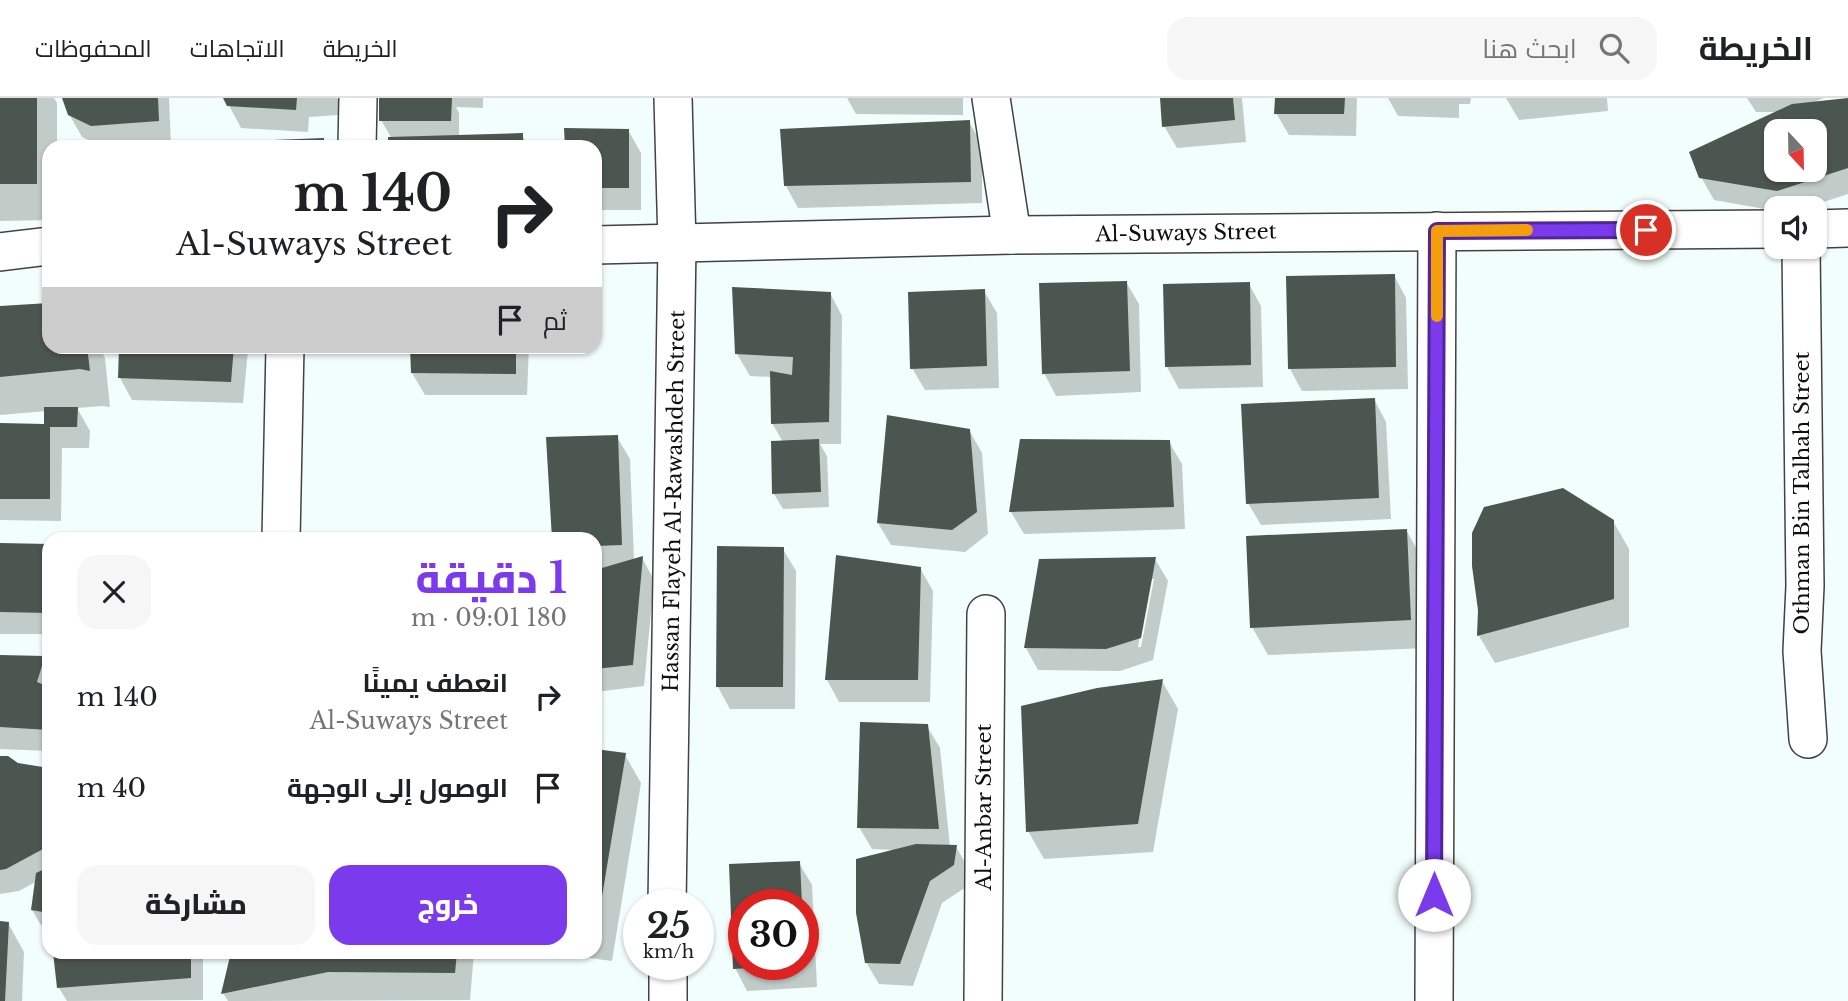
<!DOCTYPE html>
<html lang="ar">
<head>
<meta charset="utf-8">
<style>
	:root { --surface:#fff; --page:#f6f6f6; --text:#202124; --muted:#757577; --line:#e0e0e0; --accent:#7c3aed }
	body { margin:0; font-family:"Libre Baskerville",Cairo,serif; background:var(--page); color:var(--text); direction:rtl; height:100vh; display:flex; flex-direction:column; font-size:26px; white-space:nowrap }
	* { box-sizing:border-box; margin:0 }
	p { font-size:23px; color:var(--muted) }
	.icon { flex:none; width:38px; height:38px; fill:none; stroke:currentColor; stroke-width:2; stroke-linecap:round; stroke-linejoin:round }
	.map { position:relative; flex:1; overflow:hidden; direction:ltr }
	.panel { position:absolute; left:42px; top:434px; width:560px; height:427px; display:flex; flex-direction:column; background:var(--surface); border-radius:21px; box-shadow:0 2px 5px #0004; direction:rtl }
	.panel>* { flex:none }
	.banner { position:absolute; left:42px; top:42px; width:560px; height:214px; border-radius:21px; box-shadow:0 2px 5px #0004; direction:rtl; background:#fff; color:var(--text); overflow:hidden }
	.needle { width:46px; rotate:158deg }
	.controls { position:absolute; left:1764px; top:21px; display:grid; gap:14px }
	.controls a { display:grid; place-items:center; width:63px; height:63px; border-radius:14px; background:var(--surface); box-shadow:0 2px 5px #0004; font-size:35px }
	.speed { position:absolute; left:623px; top:791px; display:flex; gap:14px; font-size:35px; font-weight:700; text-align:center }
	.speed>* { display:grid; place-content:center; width:91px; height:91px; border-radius:50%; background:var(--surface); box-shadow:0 2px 5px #0004; line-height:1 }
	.speed small { font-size:18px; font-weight:400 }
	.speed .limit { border:10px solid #d22; background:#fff; color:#111 }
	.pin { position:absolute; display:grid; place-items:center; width:60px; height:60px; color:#fff; margin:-30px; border:4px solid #fff; border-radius:50%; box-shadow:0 2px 7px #0007 }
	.me { position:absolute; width:77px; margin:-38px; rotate:0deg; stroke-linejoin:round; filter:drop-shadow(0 0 5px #0008) }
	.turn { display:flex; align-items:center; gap:24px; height:147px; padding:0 35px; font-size:32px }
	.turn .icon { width:91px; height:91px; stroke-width:2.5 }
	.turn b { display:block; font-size:49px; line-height:60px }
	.then { display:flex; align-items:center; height:66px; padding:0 35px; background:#0003; gap:14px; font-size:26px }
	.round { display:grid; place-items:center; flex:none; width:74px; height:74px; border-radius:21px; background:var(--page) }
	.summary { display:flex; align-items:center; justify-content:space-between; height:119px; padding:0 35px }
	h1 { font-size:42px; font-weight:800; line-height:52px; color:var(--accent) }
	.action { display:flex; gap:14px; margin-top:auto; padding:14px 35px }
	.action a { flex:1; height:80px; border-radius:21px; background:var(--accent); color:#fff; font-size:28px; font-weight:800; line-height:80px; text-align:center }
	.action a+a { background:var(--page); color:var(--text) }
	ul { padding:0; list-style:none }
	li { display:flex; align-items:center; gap:21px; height:91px; padding:0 35px }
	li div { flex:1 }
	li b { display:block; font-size:26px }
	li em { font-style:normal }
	header { display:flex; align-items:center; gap:42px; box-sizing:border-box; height:98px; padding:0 35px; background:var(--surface); border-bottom:2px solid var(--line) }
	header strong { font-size:33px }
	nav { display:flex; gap:38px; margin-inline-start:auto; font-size:24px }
	.search { width:490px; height:63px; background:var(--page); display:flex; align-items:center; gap:18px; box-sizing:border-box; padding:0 24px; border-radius:21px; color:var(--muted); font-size:26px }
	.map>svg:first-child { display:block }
	.shadow { fill:#0003; fill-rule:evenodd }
	.building { fill:#4c5650; fill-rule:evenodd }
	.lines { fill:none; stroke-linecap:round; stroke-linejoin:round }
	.street-casing { stroke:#424242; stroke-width:40 }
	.street { stroke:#fff; stroke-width:37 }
	.route-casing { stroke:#51269a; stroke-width:18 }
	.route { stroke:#7c3aed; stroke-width:12 }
	.slow { stroke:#f59e0b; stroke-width:12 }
	.labels { text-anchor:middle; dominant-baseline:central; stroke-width:7; stroke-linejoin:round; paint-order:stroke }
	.street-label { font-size:21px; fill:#0f0f0f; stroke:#fff }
</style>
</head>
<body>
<header>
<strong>الخريطة</strong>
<div class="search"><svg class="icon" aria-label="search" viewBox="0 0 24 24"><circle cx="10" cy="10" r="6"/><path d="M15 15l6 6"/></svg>ابحث هنا</div>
<nav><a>الخريطة</a><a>الاتجاهات</a><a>المحفوظات</a></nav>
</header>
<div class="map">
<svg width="1848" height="903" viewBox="0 0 1848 903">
	<rect width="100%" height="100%" fill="#f2fefb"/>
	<!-- shadow -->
	<g class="shadow">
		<path d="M0,0H54L57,5V49H49V122L0,123Z"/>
		<path d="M63,0H169L171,48L323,42L327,49H149V46L104,49L82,39L69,16Z"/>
		<path d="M225,0H337L340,4L338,17L309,19L308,34L241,30Z"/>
		<path d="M381,0H483V10L456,9L459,15V39L522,37L529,49H390L392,41L381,22Z"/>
		<path d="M847,0H963V17L856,16Z"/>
		<path d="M1161,0H1242L1246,44L1177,50L1164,28Z"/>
		<path d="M1276,0H1357L1356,38L1289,37L1276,15Z"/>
		<path d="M1388,0H1471L1470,6H1459V20L1398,18Z"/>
		<path d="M1506,0H1607L1608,13L1519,22Z"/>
		<path d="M1747,0H1824L1814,4L1848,1V96L1805,110H1776V113L1714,102L1701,79L1780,14H1756ZM1776,33H1815V72H1776Z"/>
		<path d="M969,24L982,46V105L798,110L786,88Z"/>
		<path d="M628,32L641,55V112H595V49H566Z"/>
		<path d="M1394,177L1406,200L1408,291L1302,293L1290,271Z"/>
		<path d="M1126,184L1139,206L1141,294L1056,298L1044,275Z"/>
		<path d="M1249,186L1261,208L1263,289L1179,291L1167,269Z"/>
		<path d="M984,193L997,215L999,290L925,292L912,270Z"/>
		<path d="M830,195L842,218L841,346H820L827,358L829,409L783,411L774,396L783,344L772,325V279L750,278L737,256Z"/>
		<path d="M49,207V248H99L105,260L110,309L102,308L77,310L90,333L89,350H62L61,423L0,422V327L46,328V313L0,317V210Z"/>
		<path d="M121,248H245L248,252L243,305L132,302L120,280Z"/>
		<path d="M412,248H529L527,297H425L412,275Z"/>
		<path d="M1374,301L1386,324L1391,421L1261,427L1248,405Z"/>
		<path d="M969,332L982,355L988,436L965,454L891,447L878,425Z"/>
		<path d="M617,339L630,361L634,462L642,460L654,482L644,588L595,594V473L604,470H595V441H554Z"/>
		<path d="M1169,344L1182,366L1185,431L1024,436L1011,414Z"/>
		<path d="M1613,423L1629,451V529L1495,565L1479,538V512Z"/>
		<path d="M1406,432L1422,460L1426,550L1268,557L1252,529Z"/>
		<rect x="0" y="447" width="49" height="89"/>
		<path d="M783,451L796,473L795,611H730L718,589Z"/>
		<path d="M1155,461L1168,483L1153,562L1120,573L1038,572L1026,550ZM1150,481H1154L1141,549H1138Z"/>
		<path d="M920,470L933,493L930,604H839L827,582Z"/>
		<path d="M0,558L44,560L49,569V653L0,651Z"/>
		<path d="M1162,583L1178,611L1153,754L1044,761L1028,733Z"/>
		<path d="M927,628L940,650L950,749H956L969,771L966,789L942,805L913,888L879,886L866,864L895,752L872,751L859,729Z"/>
		<path d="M595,653L625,657L641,685L612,863L545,854H595Z"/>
		<path d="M0,659L17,667L49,672V828L41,827L32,812L37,783L19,793L0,796Z"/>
		<path d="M799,765L812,787L817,889L747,893L735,870L731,768ZM744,807H803V866H744Z"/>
		<path d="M0,825H8L24,854L22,903H0Z"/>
		<path d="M55,854H203V902L67,903L59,890Z"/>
		<path d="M233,854H474L470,902L228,903L223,895Z"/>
	</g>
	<!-- building -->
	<g class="building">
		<rect x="0" y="0" width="37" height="86"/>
		<path d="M62,0H158L159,23L91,28L68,17Z"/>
		<path d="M223,0H297L296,12L227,8Z"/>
		<path d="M379,0H452L451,23H379Z"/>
		<path d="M1160,0H1233L1235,22L1162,29Z"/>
		<path d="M1275,0H1345L1344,16H1274Z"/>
		<path d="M1848,0V70L1777,93L1699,80L1689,54L1792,6ZM1776,33H1815V72H1776Z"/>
		<path d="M970,22L971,84L784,88L780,31Z"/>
		<path d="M564,30L629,31V90H595V49H565Z"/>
		<path d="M523,35V49H388V39Z"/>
		<path d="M324,40V49H144V47Z"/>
		<path d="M1395,176L1396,269L1288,271L1286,178Z"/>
		<path d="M1127,183L1130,273L1042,276L1039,185Z"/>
		<path d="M1250,184L1251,267L1165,269L1163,186Z"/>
		<path d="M732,189L831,194L829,324L771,326L770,273L792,277L793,259L735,256Z"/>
		<path d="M985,191L987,268L910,271L908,194Z"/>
		<path d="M49,205V248H87L90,273L80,271L0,279V208Z"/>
		<path d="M119,248H234L231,284L118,280Z"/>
		<path d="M410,248H516V276L411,275Z"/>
		<path d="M1375,300L1379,400L1246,406L1241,306Z"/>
		<path d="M44,309H78L77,329H50V401H0V325L44,326Z"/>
		<path d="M887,317L970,331L977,414L952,432L877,425Z"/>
		<path d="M618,337L622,447L595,448V441H552L546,339Z"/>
		<path d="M819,341L821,394L772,396L771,343Z"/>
		<path d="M1020,341L1170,342L1174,409L1009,414Z"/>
		<path d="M1563,390L1614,422V501L1477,538L1478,512L1472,468V435L1484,409Z"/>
		<path d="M1407,431L1411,522L1250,530L1246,438Z"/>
		<path d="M448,435L452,441H424V440Z"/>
		<path d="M0,445L49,446V515L0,514Z"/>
		<path d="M717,448L784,449L783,589H716Z"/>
		<path d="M836,457L921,469L918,582H825Z"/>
		<path d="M643,458L633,567L595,571V472Z"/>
		<path d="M1156,459L1141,540L1106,551L1024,550L1039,461Z"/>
		<path d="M0,557L45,558L37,584L49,589V632L0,629Z"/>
		<path d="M1163,581L1138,726L1026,734L1021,608L1097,590Z"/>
		<path d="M860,624L928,626L939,731L857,730Z"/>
		<path d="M595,651L626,655L596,834H595Z"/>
		<path d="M0,658H8L18,665L49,670V728L45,730L43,751L6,771L0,772Z"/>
		<path d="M916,746L957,747L954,767L930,783L900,866L865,865L856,815V761Z"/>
		<path d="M800,763L802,807H744V866H790V868L733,871L729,766Z"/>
		<path d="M49,769V815L31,812L36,775Z"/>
		<path d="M0,823L9,824L5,903H0Z"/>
		<path d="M53,854H191V880L57,890Z"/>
		<path d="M231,854H457L455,875L328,874L221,896Z"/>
	</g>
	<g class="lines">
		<defs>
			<g id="street">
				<path d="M991,0L1012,137"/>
				<path d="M357,49L358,0"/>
				<path d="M1815,131L1848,130"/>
				<path d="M595,147L1012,137L1776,131"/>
				<path d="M1801,149L1805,488L1802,553L1808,641"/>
				<path d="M0,154L49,148"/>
				<path d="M281,441L285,248"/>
				<path d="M667,807L677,146L673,0"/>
				<path d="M668,866V903"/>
				<path d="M983,903L986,516"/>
				<path d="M1434,903L1437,133"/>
			</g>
		</defs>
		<!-- street casing -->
		<use href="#street" class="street-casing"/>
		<!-- street -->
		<use href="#street" class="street"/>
	</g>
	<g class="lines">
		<defs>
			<path id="route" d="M1434,797L1437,133L1646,132"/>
		</defs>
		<!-- route casing -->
		<use href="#route" class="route-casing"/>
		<!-- route -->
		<use href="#route" class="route"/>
		<!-- slow -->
		<path class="slow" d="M1437,218V133L1527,132"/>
	</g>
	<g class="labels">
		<!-- street labels -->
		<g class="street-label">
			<text transform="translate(1186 135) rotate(-1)">Al-Suways Street</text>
			<text transform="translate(1802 395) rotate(-90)">Othman Bin Talhah Street</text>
			<text transform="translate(674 403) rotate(-89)">Hassan Flayeh Al-Rawashdeh Street</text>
			<text transform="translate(984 709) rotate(-90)">Al-Anbar Street</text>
		</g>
	</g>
</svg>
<div class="controls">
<a><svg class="needle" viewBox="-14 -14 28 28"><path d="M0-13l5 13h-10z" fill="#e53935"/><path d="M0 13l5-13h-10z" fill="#757577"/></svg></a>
<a><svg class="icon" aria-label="sound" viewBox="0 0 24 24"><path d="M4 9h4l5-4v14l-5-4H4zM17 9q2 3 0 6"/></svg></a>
</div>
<div class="speed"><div>25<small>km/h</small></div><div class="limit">30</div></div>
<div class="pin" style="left:1646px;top:132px;background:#d93025"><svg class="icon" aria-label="arrive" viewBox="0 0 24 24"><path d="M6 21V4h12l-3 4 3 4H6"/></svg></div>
<svg class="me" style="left:1434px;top:797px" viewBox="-20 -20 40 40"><circle r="19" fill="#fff"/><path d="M0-13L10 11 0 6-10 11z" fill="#7c3aed"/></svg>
<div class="banner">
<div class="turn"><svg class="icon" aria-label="right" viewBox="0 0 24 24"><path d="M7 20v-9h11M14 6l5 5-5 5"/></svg><div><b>140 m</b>Al-Suways Street</div></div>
<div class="then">ثم<svg class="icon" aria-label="arrive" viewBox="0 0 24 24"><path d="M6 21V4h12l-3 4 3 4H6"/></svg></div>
</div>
<section class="panel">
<div class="summary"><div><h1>1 دقيقة</h1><p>180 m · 09:01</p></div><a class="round"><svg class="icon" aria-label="close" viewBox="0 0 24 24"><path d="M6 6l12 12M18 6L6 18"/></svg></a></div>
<ul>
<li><svg class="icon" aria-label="right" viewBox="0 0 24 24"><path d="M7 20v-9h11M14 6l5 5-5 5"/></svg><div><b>انعطف يمينًا</b><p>Al-Suways Street</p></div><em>140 m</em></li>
<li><svg class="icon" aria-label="arrive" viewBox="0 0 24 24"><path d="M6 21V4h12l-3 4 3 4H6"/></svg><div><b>الوصول إلى الوجهة</b></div><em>40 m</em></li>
</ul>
<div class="action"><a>خروج</a><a>مشاركة</a></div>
</section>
</div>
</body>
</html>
